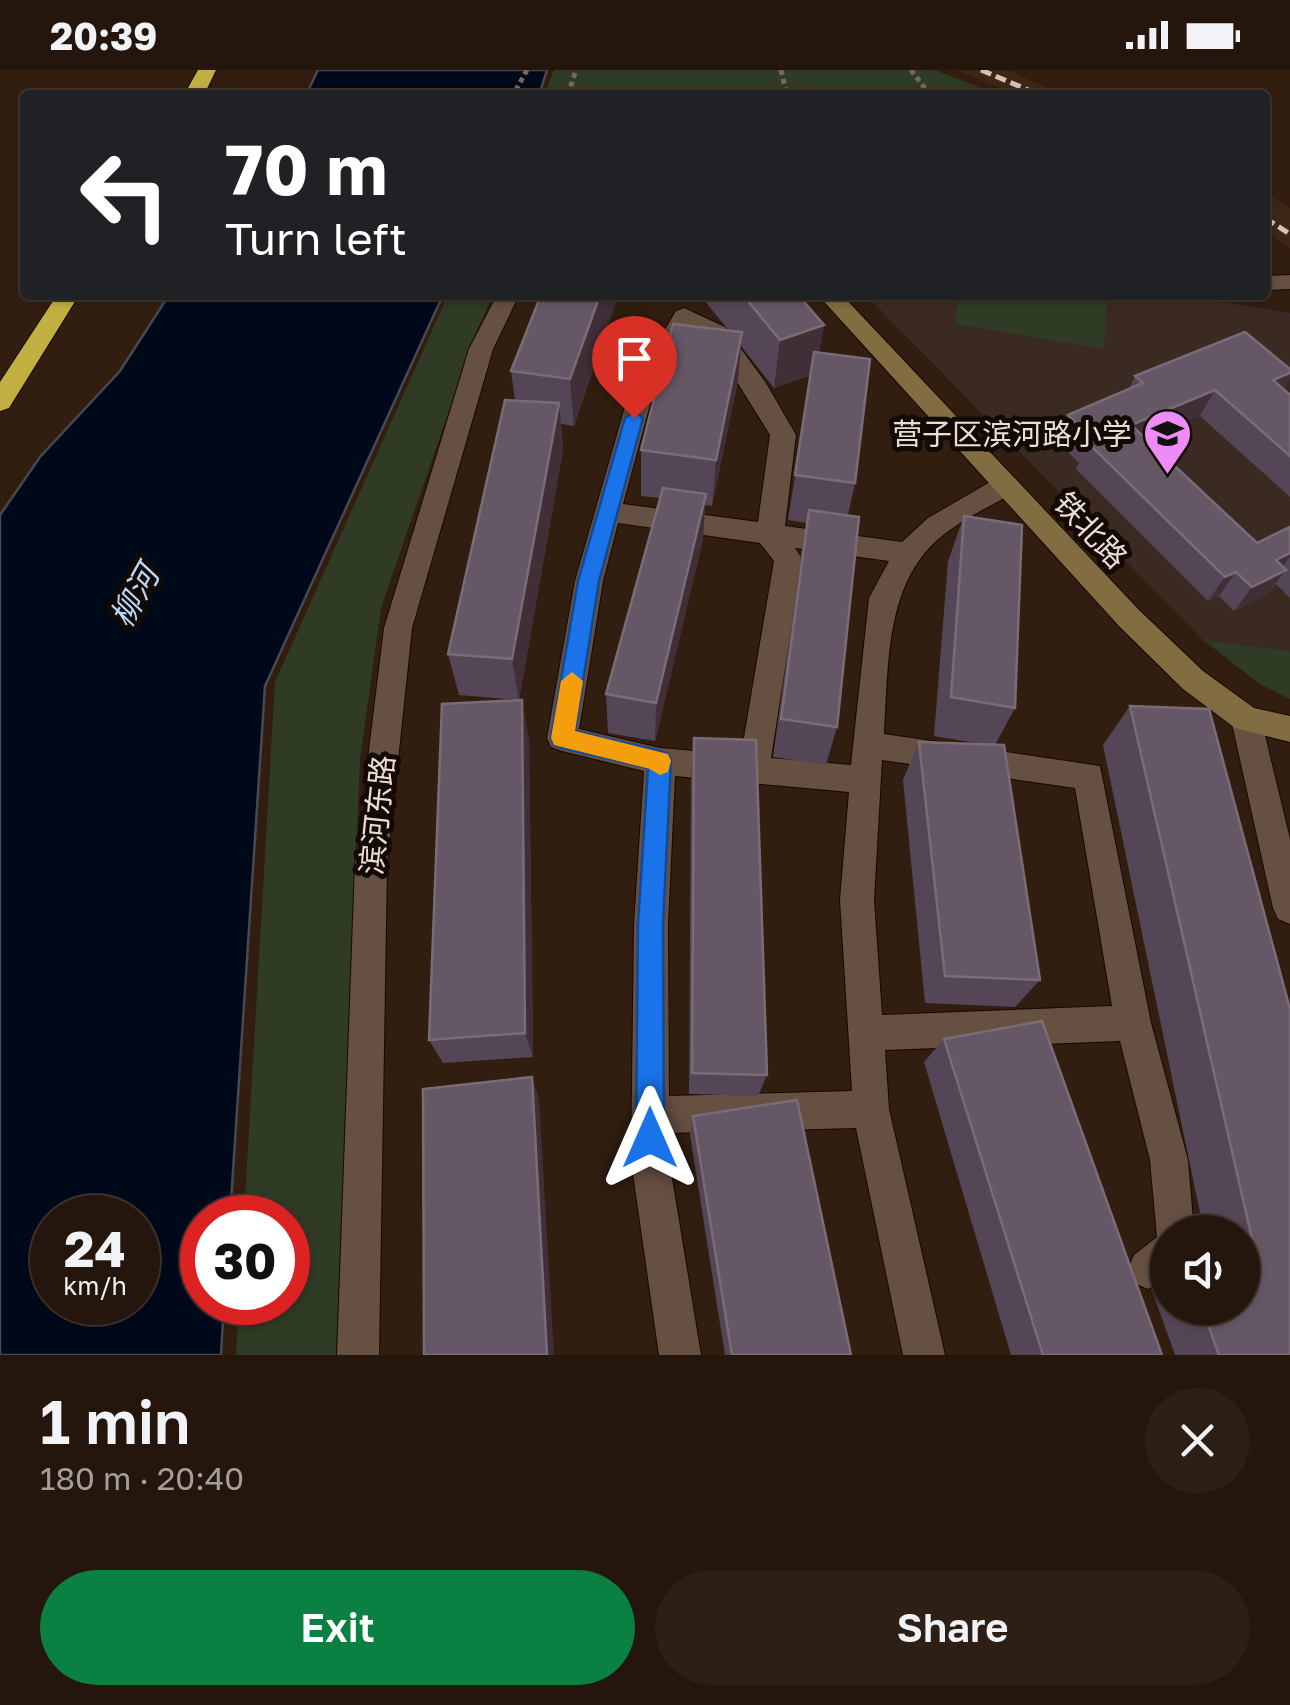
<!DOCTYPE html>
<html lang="en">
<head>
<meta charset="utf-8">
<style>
	:root { --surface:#25160d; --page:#2d1f16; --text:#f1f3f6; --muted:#a39f9d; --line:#42352e; --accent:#0b8043 }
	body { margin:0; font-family:"Golos Text","Noto Sans SC",sans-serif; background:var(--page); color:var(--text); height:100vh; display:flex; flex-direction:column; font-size:38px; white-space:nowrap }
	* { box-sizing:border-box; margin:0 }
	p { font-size:32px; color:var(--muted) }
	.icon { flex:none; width:55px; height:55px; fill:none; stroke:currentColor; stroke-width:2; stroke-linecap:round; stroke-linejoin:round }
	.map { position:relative; height:1285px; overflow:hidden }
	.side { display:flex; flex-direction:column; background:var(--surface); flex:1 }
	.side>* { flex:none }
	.guide { position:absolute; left:20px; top:20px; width:1250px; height:210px; border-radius:10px; box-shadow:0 2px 8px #0004,0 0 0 2px var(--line); background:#202124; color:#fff; overflow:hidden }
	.controls { position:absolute; left:1150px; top:1145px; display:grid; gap:20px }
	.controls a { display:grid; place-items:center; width:110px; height:110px; border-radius:50%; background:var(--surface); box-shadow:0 2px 8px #0004,0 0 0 2px var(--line); font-size:50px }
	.speed { position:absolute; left:30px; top:1125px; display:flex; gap:20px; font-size:50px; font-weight:700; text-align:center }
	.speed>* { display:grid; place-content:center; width:130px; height:130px; border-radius:50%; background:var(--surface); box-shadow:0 2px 8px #0004,0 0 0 2px var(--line); line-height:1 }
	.speed small { font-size:25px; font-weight:400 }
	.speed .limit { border:15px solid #d22; background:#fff; color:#111 }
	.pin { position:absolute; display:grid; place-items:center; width:85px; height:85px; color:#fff; margin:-102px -42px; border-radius:50% 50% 50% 0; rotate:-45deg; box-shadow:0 0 10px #0007 }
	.pin .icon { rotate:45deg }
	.me { position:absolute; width:110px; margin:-55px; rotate:0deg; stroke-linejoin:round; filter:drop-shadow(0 0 8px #0008) }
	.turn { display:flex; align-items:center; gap:35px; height:210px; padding:0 40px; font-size:45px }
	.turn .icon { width:130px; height:130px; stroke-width:2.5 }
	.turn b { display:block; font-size:70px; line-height:85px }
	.round { display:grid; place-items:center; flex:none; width:105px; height:105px; border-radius:52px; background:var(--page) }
	.overview { display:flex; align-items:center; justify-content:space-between; height:170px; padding:0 40px }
	h1 { font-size:60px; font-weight:600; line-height:75px }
	.cta { display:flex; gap:20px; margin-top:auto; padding:20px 40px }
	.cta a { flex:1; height:115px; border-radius:60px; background:var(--accent); color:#fff; font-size:40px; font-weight:600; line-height:115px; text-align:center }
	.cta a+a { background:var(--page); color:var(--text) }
	.status { display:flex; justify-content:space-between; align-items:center; height:70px; padding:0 50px; background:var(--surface); direction:ltr }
	.status svg { height:28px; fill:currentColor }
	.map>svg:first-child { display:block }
	.built { fill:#3e2614 }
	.education { fill:#3b2a21 }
	.green { fill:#2f3b24 }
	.water { fill:#00091a; stroke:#464952; stroke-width:2.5; fill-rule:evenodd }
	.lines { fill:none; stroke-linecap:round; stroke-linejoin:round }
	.street-casing { stroke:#180800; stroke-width:2 }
	.secondary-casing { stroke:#180800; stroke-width:2 }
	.highway-casing { stroke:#180800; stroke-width:2 }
	.path { stroke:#78675c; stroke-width:5; stroke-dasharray:5 4; stroke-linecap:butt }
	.street { fill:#655041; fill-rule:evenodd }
	.secondary { fill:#816d41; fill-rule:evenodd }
	.highway { fill:#c1b041; fill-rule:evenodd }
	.rail { stroke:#d1c3bb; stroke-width:5; stroke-dasharray:11 5; stroke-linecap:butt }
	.wall { fill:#554657 }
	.shaded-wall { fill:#402f36 }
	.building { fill:#655765; stroke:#7a6c76; stroke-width:2.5 }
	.route { fill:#1a73e8; stroke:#114b97; stroke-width:2.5 }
	.slow { fill:#f59e0b }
	.labels { text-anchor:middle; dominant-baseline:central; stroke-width:10; stroke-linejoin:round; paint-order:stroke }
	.poi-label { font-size:30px; fill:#eaddd5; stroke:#130a06; text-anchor:end }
	.street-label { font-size:30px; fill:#eaddd5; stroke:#130a06 }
	.water-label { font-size:32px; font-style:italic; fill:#bad8fc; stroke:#130a06 }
</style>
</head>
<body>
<div class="status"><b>20:39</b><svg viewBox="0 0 49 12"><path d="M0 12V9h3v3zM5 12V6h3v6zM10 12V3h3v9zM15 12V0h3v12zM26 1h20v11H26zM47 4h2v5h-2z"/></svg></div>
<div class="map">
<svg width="1290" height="1285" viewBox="0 0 1290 1285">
	<rect width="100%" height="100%" fill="#311e11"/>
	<!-- built -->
	<g class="built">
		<path d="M956,0H1007L1064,25H1017Z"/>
		<path d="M1265,121L1290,138V178L1265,161Z"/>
	</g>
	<!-- education -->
	<path class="education" d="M866,225H1179L1290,243V581L1203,570Z"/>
	<!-- green -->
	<g class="green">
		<path d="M554,0H935L999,25H544Z"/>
		<path d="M448,225H493L475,265L381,538L360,689L336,1285H236L239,1233L288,1232V1148L244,1147L275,612Z"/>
		<path d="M959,225H1107L1104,279L955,254Z"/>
		<path d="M1203,570L1290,581V629L1260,614Z"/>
	</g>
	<!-- water -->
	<g class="water">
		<path d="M318,0H547L539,25H306Z"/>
		<path d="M169,225H443L265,616L230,1147L202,1148V1232L224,1233L221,1285H0V445L40,387L120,301ZM52,1148H138V1232H52Z"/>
	</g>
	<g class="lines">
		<defs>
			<g id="street">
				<path d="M1290,205V219L1265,220V206Z"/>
				<path d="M497,225H519L493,279L412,558L387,794L379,1285H337L355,794L384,558L469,279Z"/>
				<path d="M684,238L725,257L766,313L796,365L785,456L902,472L928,448L997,408H1015L1019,415L1015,422C993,435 968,446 947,462C884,508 889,593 884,664L1100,696L1151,953L1188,1090L1194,1162H1168V1208L1148,1219L1134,1213L1128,1199L1134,1185L1157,1167L1150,1090L1120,971L885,980L889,1039L945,1285H903L856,1058L669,1063V1090L701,1285H659L631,1090L634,854L644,701L562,681L551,677L547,668L575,511L631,316L676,241ZM689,258L709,267L770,365L758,452L623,434L655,316ZM618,453L760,473L774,491L741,685L660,678L579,659L603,511ZM795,478L889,491L869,528L851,695L771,688L802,489ZM882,690L1075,718L1112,936L882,945L874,830ZM675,706L849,722L840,830L852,1021L669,1026L668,854Z"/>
				<path d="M1246,636L1257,640L1261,649L1290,769V854L1278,849L1273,838L1231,649L1235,640Z"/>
			</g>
			<path id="secondary" d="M818,225H842L1139,540L1203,601L1254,638L1290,646V672L1235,658L1183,619L1119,556Z"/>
			<g id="highway">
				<path d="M198,0H216L204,25H184Z"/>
				<path d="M57,225H79L9,338L0,341V312Z"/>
			</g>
		</defs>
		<!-- street casing -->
		<use href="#street" class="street-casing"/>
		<!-- secondary casing -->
		<use href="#secondary" class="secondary-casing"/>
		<!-- highway casing -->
		<use href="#highway" class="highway-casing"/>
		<!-- path -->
		<g class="path">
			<path d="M527,0L517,18L537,25"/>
			<path d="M781,0L787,25"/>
			<path d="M911,0L930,25"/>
			<path d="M568,25L576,0"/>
		</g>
		<!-- street -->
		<use href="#street" class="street"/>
		<!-- secondary -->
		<use href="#secondary" class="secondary"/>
		<!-- highway -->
		<use href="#highway" class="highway"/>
		<!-- rail -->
		<g class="rail">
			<path d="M981,0L1040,25"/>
			<path d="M1265,148L1290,164"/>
		</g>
	</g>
	<!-- wall -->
	<g class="wall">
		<path d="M541,225H618L574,356L561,354L563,380L519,630L459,625L448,584L515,330L511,301Z"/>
		<path d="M700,225H798L819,283L855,413L848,445L837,657L826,695L773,687L801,485L807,453L788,450L811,305L774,318L741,276L738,310L712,436L705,435L703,469L655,671L608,663L606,624L660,428L641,426V380L729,261Z"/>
		<path d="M1290,299V308L1283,319L1290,325V427L1200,346L1145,369L1257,473L1290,457V528L1276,514L1267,524L1234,541L1219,526L1208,531L1076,399L1079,393L1057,371L1068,345L1129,319L1135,306Z"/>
		<path d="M964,446L1015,638L995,675L1040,910L1015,937L925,933L903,710L919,672L982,674L934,666L948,491Z"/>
		<path d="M1130,636L1290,1285H1175L1154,1226L1168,1224V1238H1242V1162H1204L1103,675Z"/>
		<path d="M694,668L767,1005L758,1026L689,1024L691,706Z"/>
		<path d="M529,669L533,987L443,993L429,970Z"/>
		<path d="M944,969L1162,1285H1011L924,992Z"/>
		<path d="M693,1046L851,1285H725L690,1065Z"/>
	</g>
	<!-- shaded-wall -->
	<g class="shaded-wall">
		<path d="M600,225H618L574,356L570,309Z"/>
		<path d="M824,255L816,303L774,318L780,270Z"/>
		<path d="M742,262L738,310L712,436L716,390Z"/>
		<path d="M1290,303V308L1277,328L1273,310Z"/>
		<path d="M1215,320L1200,346L1118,381L1131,355Z"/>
		<path d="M559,333L563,380L519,630L512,589Z"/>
		<path d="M706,424L703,469L655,671L656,633Z"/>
		<path d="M1290,483V487L1276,505L1286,500L1267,524L1234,541L1252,517L1276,490Z"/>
		<path d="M1236,502L1219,526L1208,531L1225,507Z"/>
		<path d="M522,630L529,669L533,987L525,963Z"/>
		<path d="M532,1007L539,1028L554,1285H547Z"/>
	</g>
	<!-- building -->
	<g class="building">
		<path d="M541,225H600L570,309L511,301Z"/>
		<path d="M743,225H798L824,255L780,270Z"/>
		<path d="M673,254L742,262L716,390L641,380Z"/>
		<path d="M1245,262L1290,299V303L1273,310L1290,325V386L1215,320L1131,355L1257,473L1290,457V483L1276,490L1286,500L1252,517L1236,502L1225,507L1088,373L1094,371L1068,345L1143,313L1135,306Z"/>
		<path d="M814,282L870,289L855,413L795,405Z"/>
		<path d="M505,330L559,333L512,589L448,584Z"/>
		<path d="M663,418L706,424L656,633L606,624Z"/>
		<path d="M809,440L859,447L837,657L781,649Z"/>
		<path d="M964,446L1022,455L1015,638L951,627Z"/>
		<path d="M522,630L525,963L429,970L442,634Z"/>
		<path d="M1130,636L1209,639L1290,939V1285H1219L1202,1238H1242V1211L1261,1208Z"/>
		<path d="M694,668L756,670L767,1005L692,1003Z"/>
		<path d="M919,672L1004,675L1040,910L945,906Z"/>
		<path d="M1042,951L1162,1285H1043L944,969Z"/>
		<path d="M532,1007L547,1285H424L423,1019Z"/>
		<path d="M797,1030L851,1285H732L693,1046Z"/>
	</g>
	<!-- route -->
	<path class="route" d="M634,341L643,348L599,511L575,661L660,681L668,684L671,691L663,854L664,1068L660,1078L650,1082L640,1078L636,1068L638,854L648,698L562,678L554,675L551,668L578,511L625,348Z"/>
	<!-- slow -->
	<path class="slow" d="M572,602L583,611L575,661L668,684L671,691L668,702L660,705L650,699L554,675L551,668L561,611Z"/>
	<!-- icons -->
	<defs>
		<symbol id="school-pin" viewBox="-11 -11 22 30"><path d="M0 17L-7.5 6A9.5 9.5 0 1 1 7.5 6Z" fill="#ef8bf7" stroke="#130a06"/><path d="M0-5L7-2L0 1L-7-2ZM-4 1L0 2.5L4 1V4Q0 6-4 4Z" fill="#111"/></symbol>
	</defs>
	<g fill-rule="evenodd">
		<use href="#school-pin" x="1140" y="336" width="55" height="75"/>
	</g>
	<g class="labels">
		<!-- poi labels -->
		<g class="poi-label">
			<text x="1132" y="364">营子区滨河路小学</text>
		</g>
		<!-- street labels -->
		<g class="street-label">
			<text transform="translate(1091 460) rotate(47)">铁北路</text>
			<text transform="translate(377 745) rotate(-84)">滨河东路</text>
		</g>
		<!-- water labels -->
		<g class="water-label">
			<text transform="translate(134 526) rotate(-61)">柳河</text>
		</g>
	</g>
</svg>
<div class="controls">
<a><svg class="icon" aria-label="sound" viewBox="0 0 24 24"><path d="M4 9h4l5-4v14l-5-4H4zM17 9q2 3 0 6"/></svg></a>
</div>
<div class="speed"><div>24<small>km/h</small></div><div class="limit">30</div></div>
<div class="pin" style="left:634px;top:348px;background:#d93025"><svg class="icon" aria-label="arrive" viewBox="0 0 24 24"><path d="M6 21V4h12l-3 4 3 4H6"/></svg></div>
<svg class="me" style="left:650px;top:1068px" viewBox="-20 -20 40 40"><path d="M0-17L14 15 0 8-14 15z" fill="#1a73e8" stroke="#fff" stroke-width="4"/></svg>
<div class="guide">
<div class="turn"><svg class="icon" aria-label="left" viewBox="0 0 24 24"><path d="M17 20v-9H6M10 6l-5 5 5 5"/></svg><div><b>70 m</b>Turn left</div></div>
</div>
</div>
<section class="side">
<div class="overview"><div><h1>1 min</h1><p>180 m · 20:40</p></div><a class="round"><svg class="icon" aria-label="close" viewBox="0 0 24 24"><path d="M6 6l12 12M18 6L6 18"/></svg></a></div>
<div class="cta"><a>Exit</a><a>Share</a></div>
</section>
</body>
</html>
